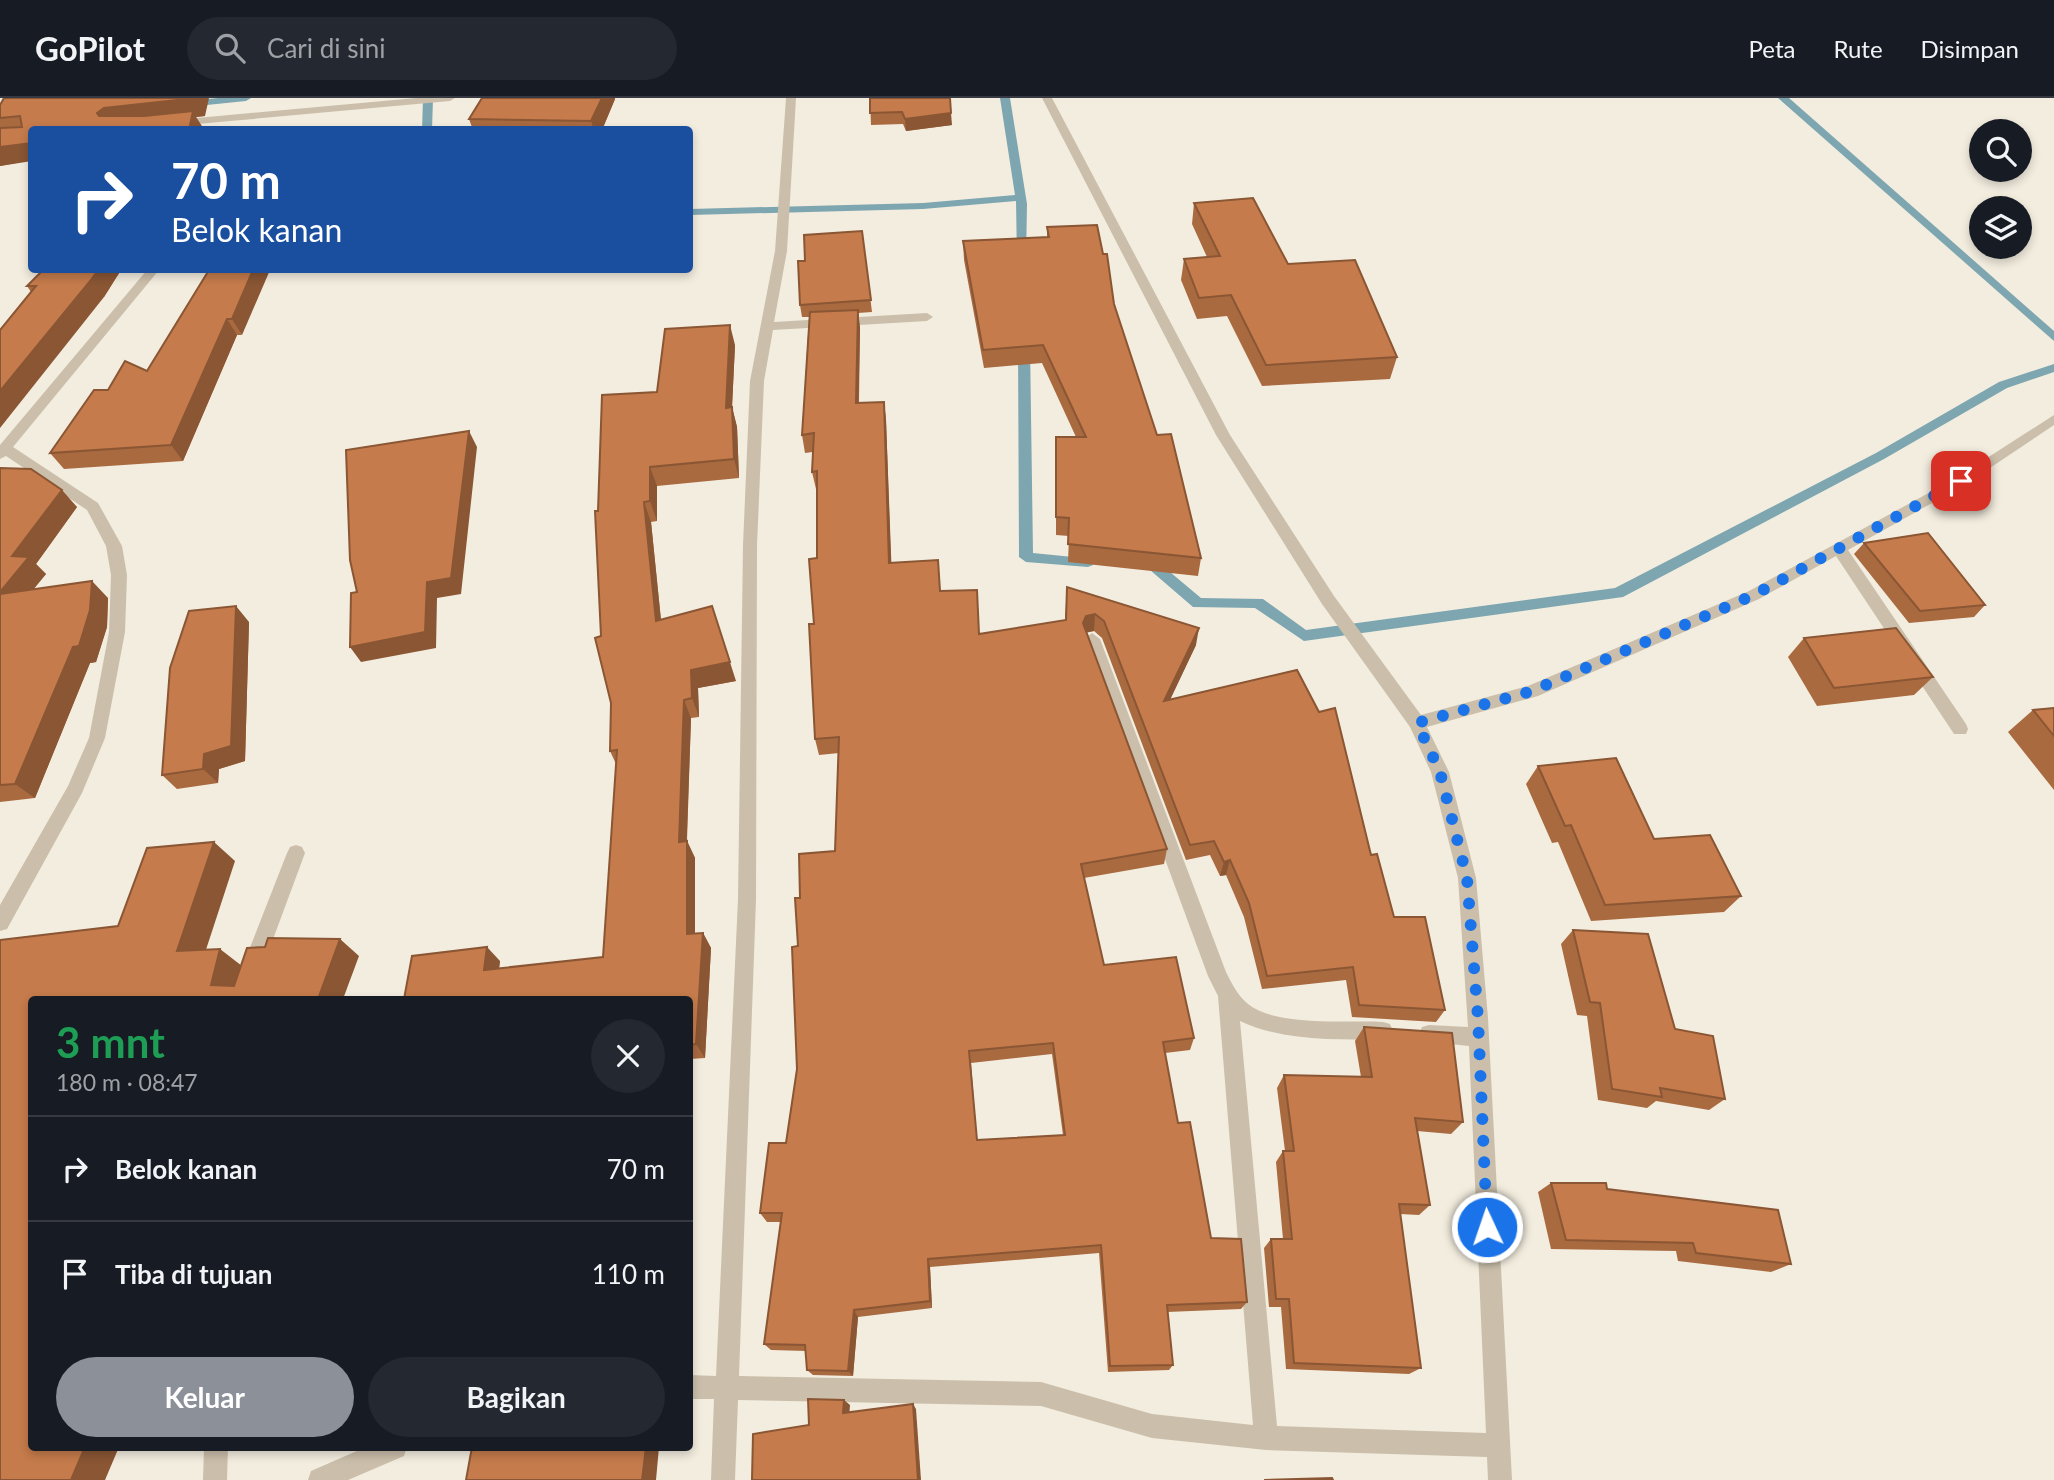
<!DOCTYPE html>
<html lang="id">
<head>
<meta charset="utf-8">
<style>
	:root { --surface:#171b24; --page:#242831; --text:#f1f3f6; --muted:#9ea1a6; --line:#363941; --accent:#8c9099 }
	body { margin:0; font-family:Lato,sans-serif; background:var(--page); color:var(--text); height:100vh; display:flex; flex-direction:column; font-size:26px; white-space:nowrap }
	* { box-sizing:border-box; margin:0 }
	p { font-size:23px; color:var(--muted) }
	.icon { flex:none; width:38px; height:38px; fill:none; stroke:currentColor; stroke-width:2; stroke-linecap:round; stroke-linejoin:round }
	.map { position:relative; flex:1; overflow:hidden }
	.sheet { position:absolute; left:28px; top:898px; width:665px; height:455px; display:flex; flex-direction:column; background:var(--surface); border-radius:7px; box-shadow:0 4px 10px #0003 }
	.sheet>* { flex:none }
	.guide { position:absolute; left:28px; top:28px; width:665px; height:147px; border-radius:7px; box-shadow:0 4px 10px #0003; background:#1a4fa0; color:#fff; overflow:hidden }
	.controls { position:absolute; left:1969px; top:21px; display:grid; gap:14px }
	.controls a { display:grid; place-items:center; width:63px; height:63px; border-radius:50%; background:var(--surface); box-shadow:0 4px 10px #0003; font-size:35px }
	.pin { position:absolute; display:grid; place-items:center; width:60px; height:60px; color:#fff; margin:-30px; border-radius:14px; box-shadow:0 4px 10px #0006 }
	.me { position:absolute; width:77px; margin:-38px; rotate:357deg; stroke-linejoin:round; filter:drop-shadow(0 0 5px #0008) }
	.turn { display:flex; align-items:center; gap:24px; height:147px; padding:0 28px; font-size:32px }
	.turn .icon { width:91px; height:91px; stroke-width:2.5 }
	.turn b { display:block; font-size:49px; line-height:60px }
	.round { display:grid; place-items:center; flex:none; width:74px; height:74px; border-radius:37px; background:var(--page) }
	.overview { display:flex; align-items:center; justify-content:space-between; height:119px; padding:0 28px }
	h1 { font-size:42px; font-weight:700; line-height:52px; color:#1e9e55 }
	.action { display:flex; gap:14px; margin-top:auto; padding:14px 28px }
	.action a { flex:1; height:80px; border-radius:42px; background:var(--accent); color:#fff; font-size:28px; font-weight:700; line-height:80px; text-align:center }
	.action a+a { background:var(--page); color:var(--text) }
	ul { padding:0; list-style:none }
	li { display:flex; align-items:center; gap:21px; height:105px; padding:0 28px; border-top:2px solid var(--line) }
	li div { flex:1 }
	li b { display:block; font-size:26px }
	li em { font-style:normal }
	header { display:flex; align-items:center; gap:42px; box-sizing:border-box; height:98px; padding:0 35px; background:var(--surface); border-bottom:2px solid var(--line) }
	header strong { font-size:33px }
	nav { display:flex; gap:38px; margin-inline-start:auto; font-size:24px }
	.search { width:490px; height:63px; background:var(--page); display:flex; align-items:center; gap:18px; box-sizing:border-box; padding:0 24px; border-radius:38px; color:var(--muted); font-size:26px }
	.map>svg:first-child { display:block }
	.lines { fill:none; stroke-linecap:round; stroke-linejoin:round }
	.stream { fill:#7ea6b0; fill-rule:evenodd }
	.street { fill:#cbbfab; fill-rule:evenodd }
	.wall { fill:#a96a40; fill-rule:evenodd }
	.shaded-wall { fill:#8a5634 }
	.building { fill:#c57b4b; stroke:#8a5634; stroke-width:2; fill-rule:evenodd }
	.route { stroke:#1a73e8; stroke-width:12; stroke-dasharray:0 21.6 }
</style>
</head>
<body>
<header>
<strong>GoPilot</strong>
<div class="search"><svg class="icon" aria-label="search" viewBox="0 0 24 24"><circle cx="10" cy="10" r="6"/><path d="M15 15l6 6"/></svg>Cari di sini</div>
<nav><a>Peta</a><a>Rute</a><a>Disimpan</a></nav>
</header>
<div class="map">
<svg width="2054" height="1382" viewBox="0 0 2054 1382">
	<rect width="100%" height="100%" fill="#f3eddf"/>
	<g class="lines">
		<!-- stream -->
		<g class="stream">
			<path d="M218,0H251L246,3L187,9L182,6L187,3Z"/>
			<path d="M423,0H433L432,32H422Z"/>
			<path d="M1000,0H1010L1027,106L1026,163L1017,161L1016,103L923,111L690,117V111L923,105L1015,97Z"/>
			<path d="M1778,0H1789L2054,233V243Z"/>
			<path d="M1024,242L1030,246L1033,455L1093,461L1095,464L1093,467L1088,469L1026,464L1019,459L1018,246Z"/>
			<path d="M2054,266V274L2007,290L1884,361L1623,499L1304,543L1255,510L1193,509L1150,472L1137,470L1135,467L1142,462L1158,464L1201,500L1263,501L1306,532L1615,490L1876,355L1999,284Z"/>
		</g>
		<!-- street -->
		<g class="street">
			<path d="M416,0H455L450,3L175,28L170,25L175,22Z"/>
			<path d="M786,0H796L787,153L774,224L927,215L933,219L927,223L773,232L764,283L757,447L756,801L739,1278L1041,1284L1152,1316L1253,1327L1218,898L1208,878L1084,541L1092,535L1100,541L1226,874C1232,886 1238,898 1248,906C1276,929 1348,922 1383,924L1390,926L1393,933L1390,940L1383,942C1334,941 1285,944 1240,923L1277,1328L1486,1335L1469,948L1422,943L1419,936L1422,929L1429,927L1468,929L1458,780L1431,674L1410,629L1322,506L1216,337L1042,0H1052L1230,337L1334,498L1421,617L1528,588L1749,493L1956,380L2054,317V327L1966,386L1848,452L1966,626L1968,631L1966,636H1954L1836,458L1759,501L1538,598L1427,629L1449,674L1476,780L1488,920L1512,1382H1488L1487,1359L1266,1352L1152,1340L1041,1308L738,1302L735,1382H711L714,1301H690V1277L716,1278L738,801L743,447L750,283L775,153Z"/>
			<path d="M147,172H159L13,349L98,405L122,448L127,477L125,534L105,640L82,695L7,831L0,833V807L68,688L89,640L109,534L111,477L106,448L87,412L6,358L0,361V347Z"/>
			<path d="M296,747L302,749L305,755L269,852L256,901H236L249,852L287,755L290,749Z"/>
			<path d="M204,1349H228L227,1382H203Z"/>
			<path d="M366,1349H407L404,1358L348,1382H308L311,1373Z"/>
		</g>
	</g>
	<!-- wall -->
	<g class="wall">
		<path d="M870,0L952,27L906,33L903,26L871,27Z"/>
		<path d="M615,1L602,32H473L469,21Z"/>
		<path d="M0,7L205,18L196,19L203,30L0,68Z"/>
		<path d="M1194,105L1288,166L1397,259L1390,281L1262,288L1227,218L1197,221L1181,182L1184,161L1207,159L1192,126Z"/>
		<path d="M1047,129L1114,206L1157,337L1201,460L1198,478L1068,464L1069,438L1056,437V339H1076L1042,265L984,270L964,162L963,143L1047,139Z"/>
		<path d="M862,133L872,214L858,215L860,230L859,305L884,304L886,322L891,465L940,493L979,536L1065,522L1067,489L1196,547L1170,601L1371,757L1394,819L1445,912L1436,924L1352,919L1346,882L1262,891L1244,819L1226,777L1220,778L1210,757L1186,762L1102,540L1094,533L1086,534L1167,751L1164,766L1084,780L1104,867L1194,940L1190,952L1165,955L1178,1025L1211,1140L1247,1204L1241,1211L1167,1214L1173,1267L1169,1272L1108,1274L1099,1155L930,1169L932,1210L858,1219L853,1278L813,1277L807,1272L806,1253L771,1252L764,1246L781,1124H767L760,1115L786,1045L797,971L798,848L800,800L835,753L839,655L819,657L815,641L814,526L817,460V391H816L812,374L813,354L805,355L802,337L809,219H802L800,207L805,163ZM1052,956L1063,1037L977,1042L971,965Z"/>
		<path d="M43,172H121L104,199L31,194L27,188Z"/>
		<path d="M209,172L242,237H237L183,363L64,371L50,355L147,273Z"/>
		<path d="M735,247L732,309L737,329L739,380L657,388V423L651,424L661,522L736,583L698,590L699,619L691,620L687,743L695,760V835H703L711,850L705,960L690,961V901H404L500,863L499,870L603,859L616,666L610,653L611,605L601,538L598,413L657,294Z"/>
		<path d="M0,370L77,409L36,466L46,476L33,491L108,500L107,529L96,564L90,565L35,700L0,704Z"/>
		<path d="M1864,445L1985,507L1974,519L1909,525L1854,456Z"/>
		<path d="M249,524L245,663L219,671L218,685L177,691L162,677Z"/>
		<path d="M1804,540L1933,579L1914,597L1817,608L1788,559Z"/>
		<path d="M2054,610V692L2008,634L2033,612Z"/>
		<path d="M1538,668L1654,741L1741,798L1724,814L1591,823L1558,744L1552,745L1526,686Z"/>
		<path d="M1573,832L1675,931L1725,1001L1709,1012L1656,1003L1647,1010L1598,1002L1587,918L1577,917L1561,846Z"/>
		<path d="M1364,929L1463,1024L1451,1036L1417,1033L1430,1107L1419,1117L1400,1116L1421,1270L1409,1276L1286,1271L1281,1209H1269L1264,1150L1271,1141H1283L1276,1064L1283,1053H1285L1277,990L1284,977L1361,979L1355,943Z"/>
		<path d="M1551,1085L1607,1091L1791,1166L1771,1174L1678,1163L1676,1153L1551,1151L1538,1094Z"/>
	</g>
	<!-- shaded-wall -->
	<g class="shaded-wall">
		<path d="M196,0H209L205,18L196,19L203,30L202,32H107L97,15L104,10Z"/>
		<path d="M602,0H615V1L602,32H594L591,23Z"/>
		<path d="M951,15L952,27L906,33L905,21Z"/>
		<path d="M32,45V63L0,68V49Z"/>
		<path d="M98,172H121L104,199L0,330V293Z"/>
		<path d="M253,172H270L242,237L232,221Z"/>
		<path d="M858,212L860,230L858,323L856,305Z"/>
		<path d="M227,221L237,237L183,363L171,347Z"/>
		<path d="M730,227L735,247L731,330L726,310Z"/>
		<path d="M884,304L886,322L892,482L889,465Z"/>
		<path d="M732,309L737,329L739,380L734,361Z"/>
		<path d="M469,333L477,349L461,496L437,500L436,550L361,564L350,549L427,484Z"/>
		<path d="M650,369L657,388V423L650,403Z"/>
		<path d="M62,392L77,409L36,466L46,476L16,513L0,497L12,458Z"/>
		<path d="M644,404L651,424L663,542L656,523Z"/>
		<path d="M92,483L108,500L107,529L96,564L90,565L35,700L15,686L73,549Z"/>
		<path d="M236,508L249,524L245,663L219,671L218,685L203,671L204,656Z"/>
		<path d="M712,508L736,583L698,590L699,619L692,600L691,572Z"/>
		<path d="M1095,516L1094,533L1085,535L1083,525L1086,518Z"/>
		<path d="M1199,530L1196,547L1162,619L1164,603Z"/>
		<path d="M684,602L691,620L686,761L679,744Z"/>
		<path d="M687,743L695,760V851L687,836Z"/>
		<path d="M214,744L235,763L200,870L177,853Z"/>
		<path d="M1230,762L1226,777L1220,778L1224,764Z"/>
		<path d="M703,835L711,850L705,960L696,946Z"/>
		<path d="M340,841L359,858L343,901H318Z"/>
		<path d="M487,849L500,863L497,887L484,872Z"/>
		<path d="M220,851L242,868L234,901L211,887Z"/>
		<path d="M928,1161L930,1169L932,1210L930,1203Z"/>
		<path d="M854,1212L858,1219L853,1278L848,1273Z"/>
		<path d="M844,1302L850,1307L849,1320L843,1315Z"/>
		<path d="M913,1306L916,1311L921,1382H918Z"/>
		<path d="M85,1349H119L105,1382H71Z"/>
		<path d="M646,1349H659L656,1382H642Z"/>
	</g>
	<!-- building -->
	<g class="building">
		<path d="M4,0H196L104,10L97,15L99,18H144L193,13L189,32H32V45L0,49V30L22,29L20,18L0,20V7Z"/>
		<path d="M482,0H602L591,23L469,21Z"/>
		<path d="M870,0H950L951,15L905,21L902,14L870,15Z"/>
		<path d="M1253,100L1288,166L1355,162L1397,259L1266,267L1231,197L1199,200L1184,161L1220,158L1194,105Z"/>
		<path d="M1097,127L1103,156H1107L1114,206L1157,337L1171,336L1201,460L1068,446L1069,420L1056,419V339H1086L1043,247L983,252L963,143L1049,139L1047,129Z"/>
		<path d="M862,133L871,202L800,207L798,163H805L804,137Z"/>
		<path d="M43,172H98L91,182L0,293V232L36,188H27Z"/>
		<path d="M209,172H253L232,221H227L171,347L50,355L94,292H108L125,263L147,273Z"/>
		<path d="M858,212L856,305L884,304L889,465L938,462L940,493L977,492L979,536L1066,522L1067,489L1199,530L1164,603L1297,572L1319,614L1335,610L1371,757L1377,756L1394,819H1425L1445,912L1359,907L1353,869L1267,878L1249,805L1230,762L1224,764L1214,743L1190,747L1104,523L1095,516L1086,518L1083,525L1167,751L1081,766L1104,867L1176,859L1194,940L1163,944L1178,1025L1190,1024L1211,1140L1241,1141L1247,1204L1167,1207L1173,1267L1110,1268L1101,1147L928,1161L930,1203L854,1212L848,1273L807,1272L805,1247L764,1246L782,1115H760L769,1045H786L797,971L792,849L798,848L795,800H800L799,756L835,753L839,639L815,641L809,526H814L809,461L817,460V373L812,374L814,335L802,337L810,214ZM1053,945L1065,1037L977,1042L969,953Z"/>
		<path d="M730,227L726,310L732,309L734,361L650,369V403L644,404L656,523L712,508L730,564L691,572L692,600L684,602L679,744L687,743V836L703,835L696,946L690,947V901H404L412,858L487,849L484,872L603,859L617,652L610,653L611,605L595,540L601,538L595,413H598L602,297L657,294L665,231Z"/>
		<path d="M469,333L451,480L427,484L425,534L350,549L351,495L357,494L350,462L346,352Z"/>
		<path d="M0,370L31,371L62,392L12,458L29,459L0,494Z"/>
		<path d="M1928,435L1985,507L1920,513L1864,445Z"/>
		<path d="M92,483L90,512L79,548L73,549L15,686L0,687V496Z"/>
		<path d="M236,508L231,648L204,656L203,671L162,677L170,570L189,513Z"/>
		<path d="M1896,530L1933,579L1834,590L1804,540Z"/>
		<path d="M2054,610V638L2033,612Z"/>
		<path d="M1616,660L1654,741L1710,737L1741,798L1605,807L1571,727L1565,728L1538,668Z"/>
		<path d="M214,744L177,853L220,851L211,887L234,888L247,850L265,849L268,840L340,841L318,901H32V1349H85L71,1382H0V842L118,828L147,750Z"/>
		<path d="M1573,832L1648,836L1675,931L1713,938L1725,1001L1660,990L1662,999L1612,991L1600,905L1590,904Z"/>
		<path d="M1364,929L1452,935L1463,1024L1415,1020L1430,1107L1399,1106L1421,1270L1294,1265L1289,1201H1276L1271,1141H1292L1283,1053H1294L1284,977L1372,979Z"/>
		<path d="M1551,1085H1606L1607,1091L1778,1112L1791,1166L1696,1155L1693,1145L1566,1142Z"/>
		<path d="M808,1301L844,1302L843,1315L913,1306L918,1382H752L753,1336L809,1327Z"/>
		<path d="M472,1349H646L642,1382H466Z"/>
		<path d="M1332,1380L1333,1382H1264Z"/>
	</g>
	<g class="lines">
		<!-- route -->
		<path class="route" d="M1487,1129L1478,920L1467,780L1440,674L1417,625L1532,593L1754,497L1961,383"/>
	</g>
</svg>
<div class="controls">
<a><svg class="icon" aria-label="search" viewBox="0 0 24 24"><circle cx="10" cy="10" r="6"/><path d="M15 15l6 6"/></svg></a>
<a><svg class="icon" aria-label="layers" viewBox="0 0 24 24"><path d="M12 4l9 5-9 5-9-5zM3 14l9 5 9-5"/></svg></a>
</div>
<div class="pin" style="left:1961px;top:383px;background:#d93025"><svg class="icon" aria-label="arrive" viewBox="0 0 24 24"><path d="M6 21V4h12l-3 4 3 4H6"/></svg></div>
<svg class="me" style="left:1487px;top:1129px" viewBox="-20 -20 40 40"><circle r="17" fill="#1a73e8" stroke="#fff" stroke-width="3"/><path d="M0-11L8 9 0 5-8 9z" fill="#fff"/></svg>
<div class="guide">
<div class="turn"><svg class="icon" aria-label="right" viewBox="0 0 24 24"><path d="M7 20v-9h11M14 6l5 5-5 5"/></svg><div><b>70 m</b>Belok kanan</div></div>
</div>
<section class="sheet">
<div class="overview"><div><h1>3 mnt</h1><p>180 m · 08:47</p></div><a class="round"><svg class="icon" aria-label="close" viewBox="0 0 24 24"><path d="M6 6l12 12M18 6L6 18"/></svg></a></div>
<ul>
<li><svg class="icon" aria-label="right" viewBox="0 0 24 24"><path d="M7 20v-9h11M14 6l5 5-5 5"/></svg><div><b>Belok kanan</b></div><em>70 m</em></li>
<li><svg class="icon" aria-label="arrive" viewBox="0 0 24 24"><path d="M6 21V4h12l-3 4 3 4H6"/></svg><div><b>Tiba di tujuan</b></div><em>110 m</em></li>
</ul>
<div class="action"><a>Keluar</a><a>Bagikan</a></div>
</section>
</div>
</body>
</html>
